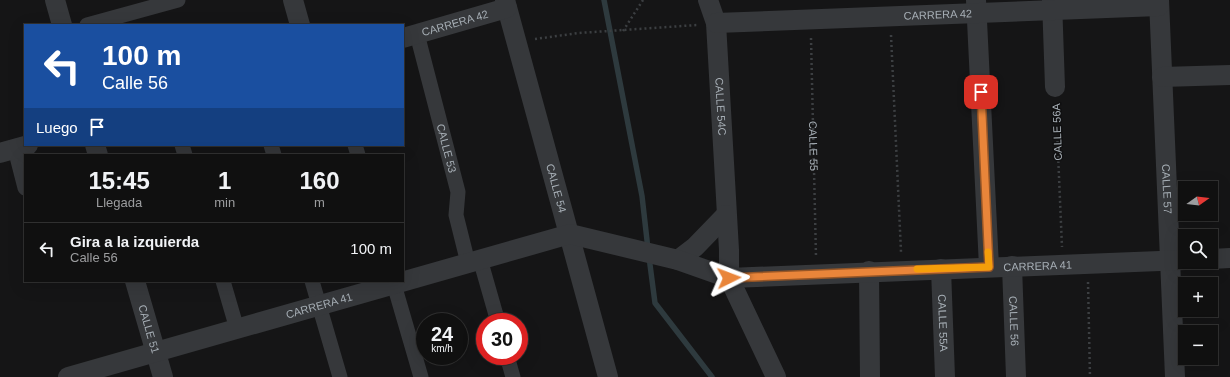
<!DOCTYPE html>
<html lang="es">
<head>
<meta charset="utf-8">
<style>
	:root { --surface:#101010; --page:#191919; --text:#f1f3f6; --muted:#9c9d9f; --line:#303030 }
	body { margin:0; font-family:Arial,sans-serif; background:var(--page); color:var(--text); height:100vh; display:flex; flex-direction:column; font-size:15px; white-space:nowrap }
	* { box-sizing:border-box; margin:0 }
	p { font-size:13px; color:var(--muted) }
	.icon { flex:none; width:22px; height:22px; fill:none; stroke:currentColor; stroke-width:2; stroke-linecap:round; stroke-linejoin:round }
	.map { position:relative; flex:1; overflow:hidden }
	.sheet { position:absolute; left:24px; top:154px; width:380px; height:128px; display:flex; flex-direction:column; background:var(--surface); border-radius:0px; box-shadow:0 4px 16px #0002,0 0 0 1px var(--line) }
	.sheet>* { flex:none }
	.hud { position:absolute; left:24px; top:24px; width:380px; height:122px; border-radius:0px; box-shadow:0 4px 16px #0002,0 0 0 1px var(--line); background:#1a4fa0; color:#fff; overflow:hidden }
	.needle { width:26px; rotate:76deg }
	.fabs { position:absolute; left:1178px; top:181px; display:grid; gap:8px }
	.fabs a { display:grid; place-items:center; width:40px; height:40px; border-radius:0px; background:var(--surface); box-shadow:0 4px 16px #0002,0 0 0 1px var(--line); font-size:20px }
	.speed { position:absolute; left:416px; top:313px; display:flex; gap:8px; font-size:20px; font-weight:700; text-align:center }
	.speed>* { display:grid; place-content:center; width:52px; height:52px; border-radius:50%; background:var(--surface); box-shadow:0 4px 16px #0002,0 0 0 1px var(--line); line-height:1 }
	.speed small { font-size:10px; font-weight:400 }
	.speed .limit { border:6px solid #d22; background:#fff; color:#111 }
	.pin { position:absolute; display:grid; place-items:center; width:34px; height:34px; color:#fff; margin:-17px; border-radius:8px; box-shadow:0 2px 6px #0006 }
	.me { position:absolute; width:44px; margin:-22px; rotate:87deg; stroke-linejoin:round; filter:drop-shadow(0 0 3px #0008) }
	.turn { display:flex; align-items:center; gap:14px; height:84px; padding:0 12px; font-size:18px }
	.turn .icon { width:52px; height:52px; stroke-width:2.5 }
	.turn b { display:block; font-size:28px; line-height:34px }
	.then { display:flex; align-items:center; height:38px; padding:0 12px; background:#0003; gap:8px; font-size:15px }
	.eta { display:flex; justify-content:space-evenly; align-items:center; height:68px; text-align:center }
	.eta b { font-size:24px; font-weight:600; line-height:28px }
	ul { padding:0; list-style:none }
	li { display:flex; align-items:center; gap:12px; height:52px; padding:0 12px; border-top:1px solid var(--line) }
	li div { flex:1 }
	li b { display:block; font-size:15px }
	li em { font-style:normal }
	.map>svg:first-child { display:block }
	.lines { fill:none; stroke-linecap:round; stroke-linejoin:round }
	.stream { stroke:#2e3a3e; stroke-width:5.5 }
	.path { stroke:#3c3f42; stroke-width:2.5; stroke-dasharray:2 3; stroke-linecap:butt }
	.pedestrian { stroke:#36383b; stroke-width:15 }
	.minor { stroke:#36383b; stroke-width:20 }
	.route-casing { stroke:#975626; stroke-width:10 }
	.route { stroke:#e9853a; stroke-width:7 }
	.slow { stroke:#f59e0b; stroke-width:7 }
	.labels { text-anchor:middle; dominant-baseline:central; stroke-width:3; stroke-linejoin:round; paint-order:stroke }
	.street-label { font-size:11px; fill:#a7afb6; stroke:#101011 }
</style>
</head>
<body>
<div class="map">
<svg width="1230" height="377" viewBox="0 0 1230 377">
	<rect width="100%" height="100%" fill="#151516"/>
	<g class="lines">
		<!-- stream -->
		<g class="stream">
			<path d="M604,0L642,196L648,249"/>
			<path d="M649,257L655,303L712,377"/>
		</g>
		<!-- path -->
		<g class="path">
			<path d="M623,31L643,0"/>
			<path d="M891,35L901,252"/>
			<path id="s1" d="M811,38L816,257"/>
			<path d="M535,39L579,33L697,25"/>
			<path d="M1056,106L1062,247"/>
			<path d="M1088,282L1090,377"/>
		</g>
		<!-- pedestrian -->
		<g class="pedestrian">
			<path d="M87,25L178,0"/>
			<path id="s2" d="M417,34L458,192L456,215L468,263"/>
			<path d="M182,145L185,155"/>
			<path d="M271,145L274,155"/>
			<path d="M355,145L358,155"/>
			<path d="M15,149L25,188"/>
			<path d="M480,259L498,322"/>
			<path d="M223,281L237,329"/>
			<path d="M312,281L340,377"/>
			<path d="M393,281L421,377"/>
			<path d="M507,356L513,377"/>
		</g>
		<!-- minor -->
		<g class="minor">
			<path d="M55,0L62,25"/>
			<path d="M293,0L300,25"/>
			<path id="s3" d="M505,0L608,377"/>
			<path id="s4" d="M708,0L716,23L729,250V278L776,377"/>
			<path d="M976,0L989,267"/>
			<path d="M1052,0L1055,87"/>
			<path id="s5" d="M1159,0L1175,377"/>
			<path id="s6" d="M716,23L1159,6"/>
			<path id="s7" d="M403,38L507,8"/>
			<path d="M1162,77L1230,75"/>
			<path d="M95,145L98,155"/>
			<path d="M0,153L28,145"/>
			<path d="M1211,259L1230,258"/>
			<path d="M678,260L695,247L726,215"/>
			<path id="s8" d="M1012,266L1016,377"/>
			<path id="s9" d="M941,269L945,377"/>
			<path d="M869,271L870,377"/>
			<path id="s10" d="M135,281L163,377"/>
			<path id="s11" d="M68,377L570,234L678,260L729,278L1185,260"/>
		</g>
	</g>
	<g class="lines">
		<defs>
			<path id="route" d="M729,278L989,267L981,92"/>
		</defs>
		<!-- route casing -->
		<use href="#route" class="route-casing"/>
		<!-- route -->
		<use href="#route" class="route"/>
		<!-- slow -->
		<path class="slow" d="M917,269L989,267L988,252"/>
	</g>
	<g class="labels">
		<!-- street labels -->
		<g class="street-label">
			<text stroke="none"><textPath href="#s6" startOffset="222">CARRERA 42</textPath></text>
			<text stroke="none"><textPath href="#s7" startOffset="54">CARRERA 42</textPath></text>
			<text stroke="none"><textPath href="#s4" startOffset="108">CALLE 54C</textPath></text>
			<text transform="translate(1057 132) rotate(-92)">CALLE 56A</text>
			<text stroke="none"><textPath href="#s1" startOffset="108">CALLE 55</textPath></text>
			<text stroke="none"><textPath href="#s2" startOffset="118">CALLE 53</textPath></text>
			<text stroke="none"><textPath href="#s3" startOffset="195">CALLE 54</textPath></text>
			<text stroke="none"><textPath href="#s5" startOffset="189">CALLE 57</textPath></text>
			<text stroke="none"><textPath href="#s11" startOffset="996">CARRERA 41</textPath></text>
			<text stroke="none"><textPath href="#s11" startOffset="261">CARRERA 41</textPath></text>
			<text stroke="none"><textPath href="#s8" startOffset="55">CALLE 56</textPath></text>
			<text stroke="none"><textPath href="#s9" startOffset="54">CALLE 55A</textPath></text>
			<text stroke="none"><textPath href="#s10" startOffset="50">CALLE 51</textPath></text>
		</g>
	</g>
</svg>
<div class="fabs">
<a><svg class="needle" viewBox="-14 -14 28 28"><path d="M0-13l5 13h-10z" fill="#e53935"/><path d="M0 13l5-13h-10z" fill="#9c9d9f"/></svg></a>
<a><svg class="icon" aria-label="search" viewBox="0 0 24 24"><circle cx="10" cy="10" r="6"/><path d="M15 15l6 6"/></svg></a>
<a>+</a>
<a>−</a>
</div>
<div class="speed"><div>24<small>km/h</small></div><div class="limit">30</div></div>
<div class="pin" style="left:981px;top:92px;background:#d93025"><svg class="icon" aria-label="arrive" viewBox="0 0 24 24"><path d="M6 21V4h12l-3 4 3 4H6"/></svg></div>
<svg class="me" style="left:729px;top:278px" viewBox="-20 -20 40 40"><path d="M0-17L14 15 0 8-14 15z" fill="#e9853a" stroke="#fff" stroke-width="4"/></svg>
<div class="hud">
<div class="turn"><svg class="icon" aria-label="left" viewBox="0 0 24 24"><path d="M17 20v-9H6M10 6l-5 5 5 5"/></svg><div><b>100 m</b>Calle 56</div></div>
<div class="then">Luego<svg class="icon" aria-label="arrive" viewBox="0 0 24 24"><path d="M6 21V4h12l-3 4 3 4H6"/></svg></div>
</div>
<section class="sheet">
<div class="eta">
<div><b>15:45</b><p>Llegada</p></div>
<div><b>1</b><p>min</p></div>
<div><b>160</b><p>m</p></div>
</div>
<ul>
<li><svg class="icon" aria-label="left" viewBox="0 0 24 24"><path d="M17 20v-9H6M10 6l-5 5 5 5"/></svg><div><b>Gira a la izquierda</b><p>Calle 56</p></div><em>100 m</em></li>
</ul>
</section>
</div>
</body>
</html>
